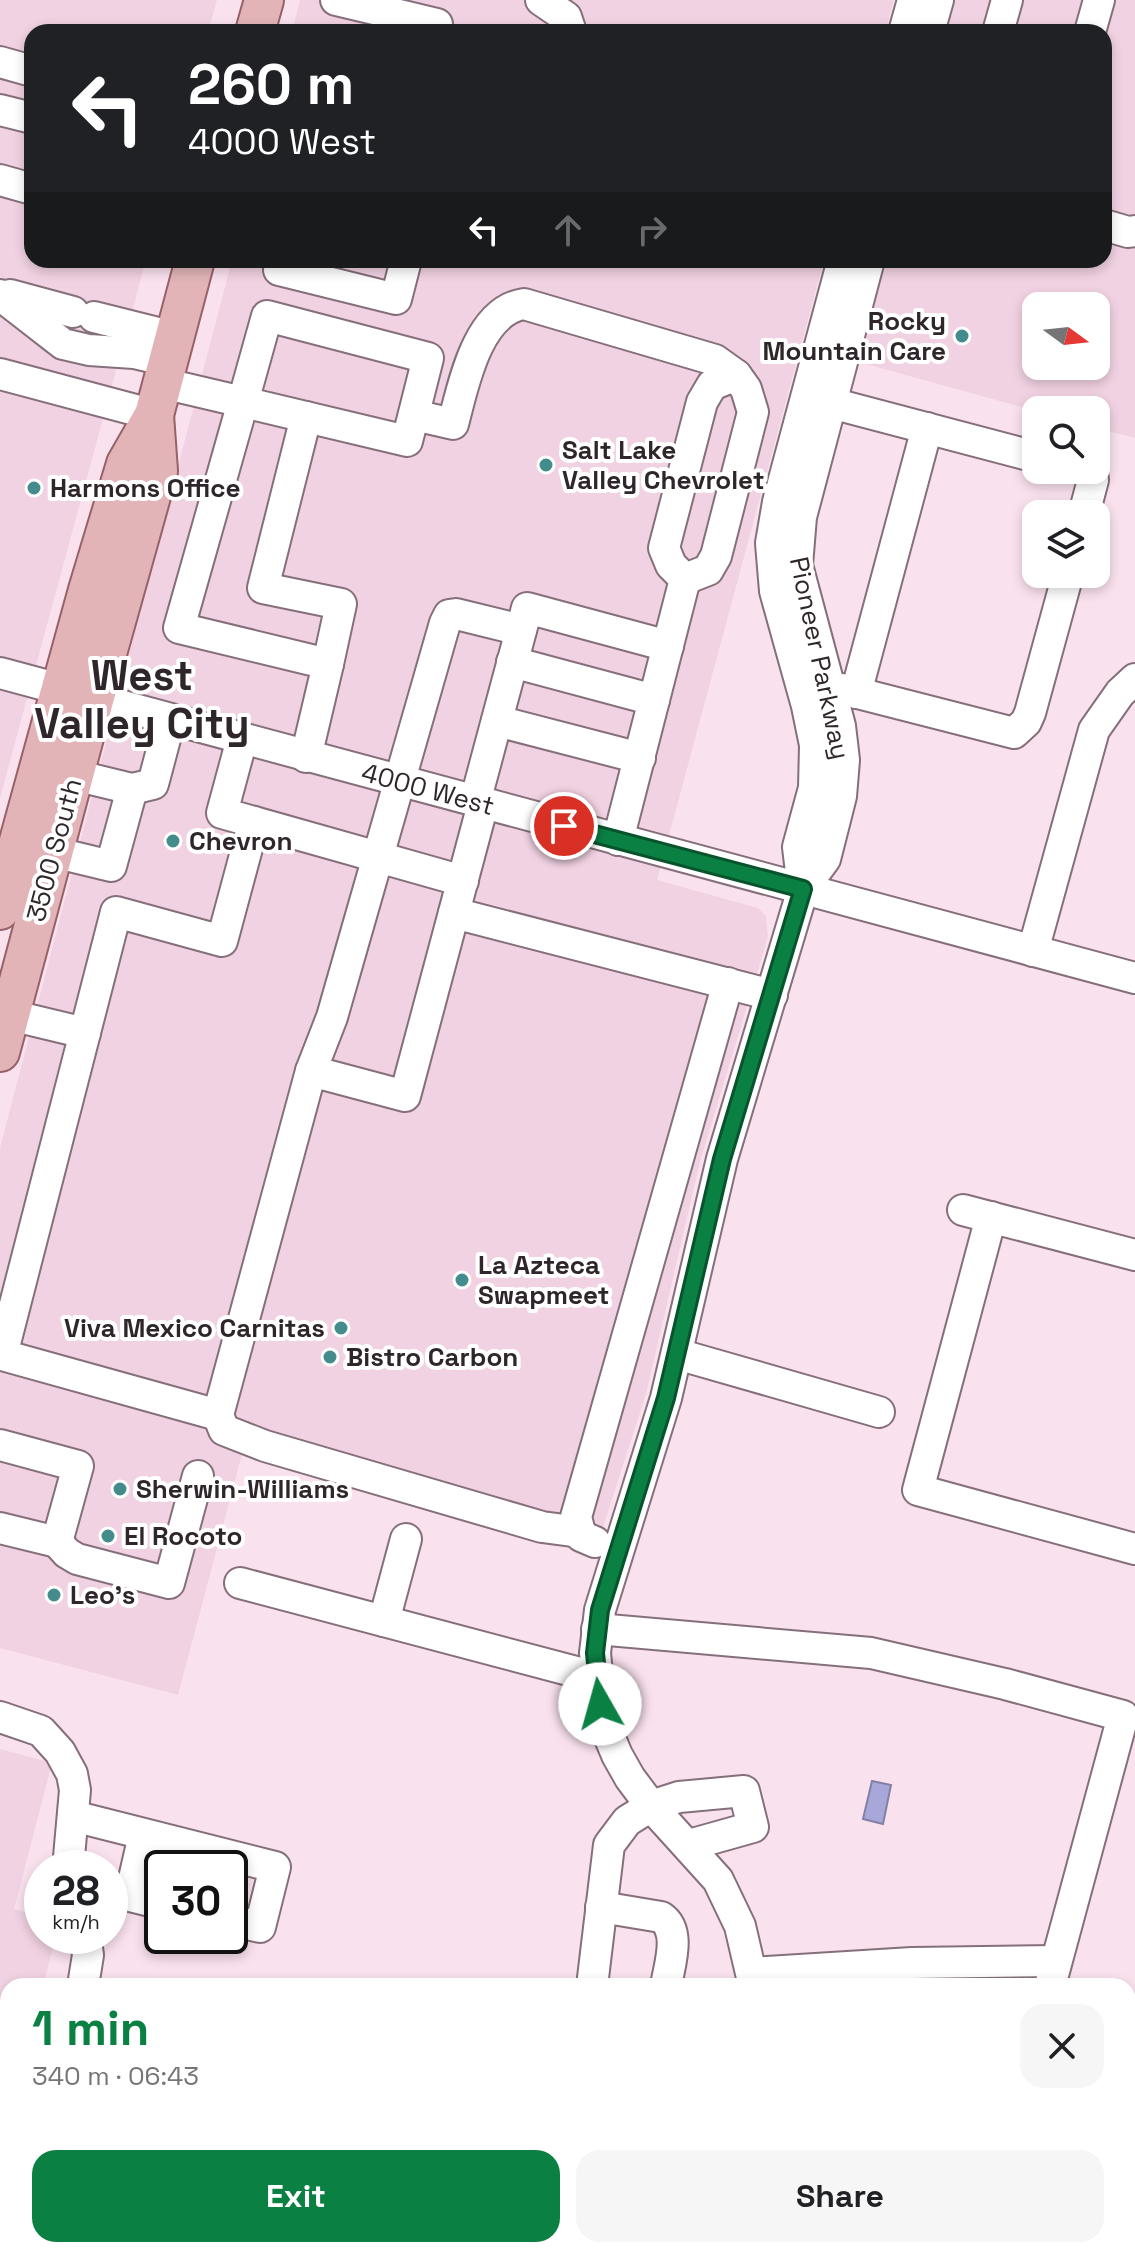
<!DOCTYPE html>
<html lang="en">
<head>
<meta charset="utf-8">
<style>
	:root { --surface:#fff; --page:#f6f6f6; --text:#202124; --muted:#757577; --accent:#0b8043 }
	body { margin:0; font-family:"Space Grotesk",sans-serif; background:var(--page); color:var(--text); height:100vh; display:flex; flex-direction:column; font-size:30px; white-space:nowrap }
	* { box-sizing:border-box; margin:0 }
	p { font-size:26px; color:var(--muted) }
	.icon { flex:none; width:44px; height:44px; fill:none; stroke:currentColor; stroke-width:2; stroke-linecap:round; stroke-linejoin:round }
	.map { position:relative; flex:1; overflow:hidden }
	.drawer { position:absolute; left:0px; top:1978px; width:1136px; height:280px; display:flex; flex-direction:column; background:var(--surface); border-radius:24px 24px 0 0; box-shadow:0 4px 12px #0003 }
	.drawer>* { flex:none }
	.top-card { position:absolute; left:24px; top:24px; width:1088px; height:244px; border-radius:24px; box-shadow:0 4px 12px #0003; background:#202124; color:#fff; overflow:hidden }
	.needle { width:52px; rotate:105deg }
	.buttons { position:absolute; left:1022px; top:292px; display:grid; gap:16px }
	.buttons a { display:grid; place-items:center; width:88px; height:88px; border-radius:16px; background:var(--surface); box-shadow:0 4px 12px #0003; font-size:40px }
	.speed { position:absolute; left:24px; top:1850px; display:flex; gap:16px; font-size:40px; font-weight:700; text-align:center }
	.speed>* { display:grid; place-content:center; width:104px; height:104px; border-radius:50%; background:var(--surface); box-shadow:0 4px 12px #0003; line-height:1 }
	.speed small { font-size:20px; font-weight:400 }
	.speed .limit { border:4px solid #111; border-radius:12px; background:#fff; color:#111 }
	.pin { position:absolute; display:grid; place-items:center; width:68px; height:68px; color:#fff; margin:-34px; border:4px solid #fff; border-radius:50%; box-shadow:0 2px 8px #0007 }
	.me { position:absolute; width:88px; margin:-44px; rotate:353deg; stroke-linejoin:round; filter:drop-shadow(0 0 6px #0008) }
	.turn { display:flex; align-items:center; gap:28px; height:168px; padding:0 32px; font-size:36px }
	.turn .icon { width:104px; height:104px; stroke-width:2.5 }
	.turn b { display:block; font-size:56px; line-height:68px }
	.lanes { display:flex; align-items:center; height:76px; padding:0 32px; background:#0003; justify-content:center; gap:40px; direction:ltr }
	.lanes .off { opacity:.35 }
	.round { display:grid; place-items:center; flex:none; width:84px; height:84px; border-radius:24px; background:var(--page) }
	.headline { display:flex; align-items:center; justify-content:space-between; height:136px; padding:0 32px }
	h1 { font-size:48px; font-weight:600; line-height:60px; color:var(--accent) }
	.primary-button { display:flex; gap:16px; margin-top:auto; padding:16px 32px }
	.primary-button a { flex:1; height:92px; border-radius:24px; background:var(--accent); color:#fff; font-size:32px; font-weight:600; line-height:92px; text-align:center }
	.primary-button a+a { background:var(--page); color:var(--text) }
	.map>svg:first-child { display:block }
	.built { fill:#f1d2e2; fill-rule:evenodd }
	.water { fill:#a7a7da; stroke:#8380a6; stroke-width:2 }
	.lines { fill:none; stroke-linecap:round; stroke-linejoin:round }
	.minor-casing { stroke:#856f7b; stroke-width:34 }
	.major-casing { stroke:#966267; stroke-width:42 }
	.minor { stroke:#fff; stroke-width:30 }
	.major { stroke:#e2b4b8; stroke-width:38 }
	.route-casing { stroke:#07532c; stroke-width:20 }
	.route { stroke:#0b8043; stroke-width:14 }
	.poi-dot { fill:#448c8c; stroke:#fff; stroke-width:3 }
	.labels { text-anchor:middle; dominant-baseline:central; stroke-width:8; stroke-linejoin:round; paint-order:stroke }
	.poi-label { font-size:26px; font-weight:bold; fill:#2f262b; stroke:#fff; text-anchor:start }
	.street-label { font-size:26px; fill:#2f262b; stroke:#fff }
	.town-label { font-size:42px; font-weight:bold; fill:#2f262b; stroke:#fff }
</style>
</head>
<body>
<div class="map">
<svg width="1135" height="2258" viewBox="0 0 1135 2258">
	<rect width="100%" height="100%" fill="#fae1ee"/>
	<!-- built -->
	<g class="built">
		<path d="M0,0H217L208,32H32V260H146L0,798Z"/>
		<path d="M300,0H894L885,32H292Z"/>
		<path d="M952,0H1135V438L1096,428V410L1036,411L855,361L882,260H1104V32H943ZM1036,306H1096V366H1036Z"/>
		<path d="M232,260H824L657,880L758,908L766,916L768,937L700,1162L646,1394L596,1549L242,1454L178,1695L0,1648V1148Z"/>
		<path d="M0,1749L52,1763L14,1909L42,1916V1936H56L43,1986H8V2121L0,2152Z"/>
	</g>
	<!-- water -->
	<path class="water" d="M872,1781L891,1785L883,1824L863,1819Z"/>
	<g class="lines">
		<defs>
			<g id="minor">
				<path d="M336,0L437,24"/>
				<path d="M541,0L566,17L571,32"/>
				<path d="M904,32L913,0"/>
				<path d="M929,32L938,0"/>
				<path d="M998,32L1007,0"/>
				<path d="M1090,32L1099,0"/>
				<path d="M0,62L32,71"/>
				<path d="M0,110L32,118"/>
				<path d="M0,180L32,189"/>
				<path d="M1104,225L1128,232L1135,231"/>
				<path d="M279,270L396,299L406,260"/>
				<path d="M0,295L63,344L89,350L134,353L168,361"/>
				<path d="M10,295L73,312"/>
				<path d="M267,316L428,358L407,441L243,402Z"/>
				<path d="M94,317L174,337"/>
				<path d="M0,374L154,415"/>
				<path d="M736,375L746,389L753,412L716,556L708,570L685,579L671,565L664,548L702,402L712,385Z"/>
				<path d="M162,383L243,402L179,628L328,664L306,757"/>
				<path d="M812,398L1036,457"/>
				<path d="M414,415L453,424C463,386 477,311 524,304L715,360L736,375"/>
				<path d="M306,417L263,588L341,604L328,664"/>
				<path d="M1084,514L1093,480L1092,472L1086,470"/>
				<path d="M512,662L654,700"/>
				<path d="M0,673L1135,978"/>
				<path d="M830,693L842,689L1014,733L1026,722L1030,713L1068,574"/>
				<path d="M856,693L927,428"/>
				<path d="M497,721L640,758"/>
				<path d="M242,739L222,813L463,881"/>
				<path d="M74,775L132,789L153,784L170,720"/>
				<path d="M475,802L527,608L668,646"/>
				<path d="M483,804L405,1096L311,1071L218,1415L224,1430L265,1446L542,1527L580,1532"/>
				<path d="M618,840L685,579"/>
				<path d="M53,852L111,866L132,789"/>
				<path d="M803,889L798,847L814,788L815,745L807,706L775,591L771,543L778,502L843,260"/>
				<path d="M454,913L772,995"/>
				<path d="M1033,951L1094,730L1120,693L1135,679"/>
				<path d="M10,1015L85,1033"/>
				<path d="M311,1071L332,1017L348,961L445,623L449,615L456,614L521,630"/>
				<path d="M963,1210L1135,1255"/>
				<path d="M991,1217L918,1490L1135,1549"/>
				<path d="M677,1354L879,1412"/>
				<path d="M218,1415L2,1355L116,912L222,941L254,822"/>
				<path d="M0,1445L78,1466L57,1542L0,1528"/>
				<path d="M57,1542L67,1553L77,1559L169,1583L198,1476"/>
				<path d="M595,1542L581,1536L576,1517L728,983"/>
				<path d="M240,1583L595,1677"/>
				<path d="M384,1621L406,1539"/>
				<path d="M597,1629L871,1653L1005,1684L1123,1716L1050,1986"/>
				<path d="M0,1717L41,1731L60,1752L72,1774L75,1790L68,1868"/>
				<path d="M73,1816L275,1867L260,1927L230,1920"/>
				<path d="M144,1835L130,1896L162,1904"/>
				<path d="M601,1907L661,1917C682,1931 669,1966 666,1986"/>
				<path d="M752,1973L912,1963L1056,1961"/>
				<path d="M83,1986L88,1955L85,1936"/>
				<path d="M592,1986L609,1845L627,1821L651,1806L679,1797L744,1791L753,1827L689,1845"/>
				<path d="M754,1986L740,1926L718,1880L651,1806L630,1778L617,1755L607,1731L600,1704L595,1653L600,1610L666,1398L722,1159L803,889L825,859L841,796L844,760L840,726L797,565L801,517L869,260"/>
				<path d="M779,2250L793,2258"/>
				<path d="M12,2258L14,2250"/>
				<path d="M646,2258L651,2250"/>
				<path d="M977,2258L978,2255"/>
			</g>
			<g id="major">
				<path d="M255,32L264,0"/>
				<path d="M0,910L88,590L126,464L154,415L195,260"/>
				<path d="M0,1052L94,700L158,471L154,415"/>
			</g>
		</defs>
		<!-- minor casing -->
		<use href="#minor" class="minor-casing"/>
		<!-- major casing -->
		<use href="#major" class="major-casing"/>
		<!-- minor -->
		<use href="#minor" class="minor"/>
		<!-- major -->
		<use href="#major" class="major"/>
	</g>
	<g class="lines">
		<defs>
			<path id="route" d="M564,826L803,889L722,1159L666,1398L600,1610L595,1653L600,1704"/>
		</defs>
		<!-- route casing -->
		<use href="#route" class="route-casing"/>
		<!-- route -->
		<use href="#route" class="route"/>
	</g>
	<!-- markers -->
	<g class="poi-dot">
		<circle cx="962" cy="336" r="8"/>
		<circle cx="546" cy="465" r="8"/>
		<circle cx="34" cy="488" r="8"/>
		<circle cx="173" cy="841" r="8"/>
		<circle cx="462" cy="1280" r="8"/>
		<circle cx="341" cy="1328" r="8"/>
		<circle cx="330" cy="1357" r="8"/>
		<circle cx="120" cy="1489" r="8"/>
		<circle cx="108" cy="1536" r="8"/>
		<circle cx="54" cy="1595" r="8"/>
	</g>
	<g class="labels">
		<!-- poi labels -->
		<g class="poi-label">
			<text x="946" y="321" text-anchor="end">Rocky<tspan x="946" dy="30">Mountain Care</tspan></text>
			<text x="562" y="450">Salt Lake<tspan x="562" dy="30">Valley Chevrolet</tspan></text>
			<text x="50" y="488">Harmons Office</text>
			<text x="189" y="841">Chevron</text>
			<text x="478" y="1265">La Azteca<tspan x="478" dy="30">Swapmeet</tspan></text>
			<text x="325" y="1328" text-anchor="end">Viva Mexico Carnitas</text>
			<text x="346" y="1357">Bistro Carbon</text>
			<text x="136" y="1489">Sherwin-Williams</text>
			<text x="124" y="1536">El Rocoto</text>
			<text x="70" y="1595">Leo's</text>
		</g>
		<!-- street labels -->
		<g class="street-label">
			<text transform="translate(820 658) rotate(78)">Pioneer Parkway</text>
			<text transform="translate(428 789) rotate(15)">4000 West</text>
			<text transform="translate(54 850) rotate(-75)">3500 South</text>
		</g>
		<!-- town labels -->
		<g class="town-label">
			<text x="142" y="675">West<tspan x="142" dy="48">Valley City</tspan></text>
		</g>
	</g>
</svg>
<div class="buttons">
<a><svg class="needle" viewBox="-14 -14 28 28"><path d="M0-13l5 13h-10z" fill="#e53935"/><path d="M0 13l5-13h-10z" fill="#757577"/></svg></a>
<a><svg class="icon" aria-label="search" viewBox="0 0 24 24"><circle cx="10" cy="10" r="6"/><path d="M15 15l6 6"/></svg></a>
<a><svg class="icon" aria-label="layers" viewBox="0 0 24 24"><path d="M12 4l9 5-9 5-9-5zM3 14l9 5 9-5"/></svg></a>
</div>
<div class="speed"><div>28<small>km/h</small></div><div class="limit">30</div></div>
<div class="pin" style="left:564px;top:826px;background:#d93025"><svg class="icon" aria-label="arrive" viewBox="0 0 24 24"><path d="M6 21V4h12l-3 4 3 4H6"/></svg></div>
<svg class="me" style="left:600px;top:1704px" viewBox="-20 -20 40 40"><circle r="19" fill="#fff"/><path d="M0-13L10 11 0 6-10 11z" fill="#0b8043"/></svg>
<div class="top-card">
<div class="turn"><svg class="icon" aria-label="left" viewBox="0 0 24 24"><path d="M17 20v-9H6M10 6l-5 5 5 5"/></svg><div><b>260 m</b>4000 West</div></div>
<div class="lanes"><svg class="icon" aria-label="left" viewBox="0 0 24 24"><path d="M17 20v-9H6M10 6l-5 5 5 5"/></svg><svg class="icon off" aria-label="ahead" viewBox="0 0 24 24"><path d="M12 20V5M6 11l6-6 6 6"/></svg><svg class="icon off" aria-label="right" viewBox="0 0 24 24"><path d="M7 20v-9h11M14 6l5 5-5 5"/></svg></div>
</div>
<section class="drawer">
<div class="headline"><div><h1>1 min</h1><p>340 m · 06:43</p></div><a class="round"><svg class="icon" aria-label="close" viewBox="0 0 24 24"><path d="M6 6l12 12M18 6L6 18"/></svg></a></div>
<div class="primary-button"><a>Exit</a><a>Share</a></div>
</section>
</div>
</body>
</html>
